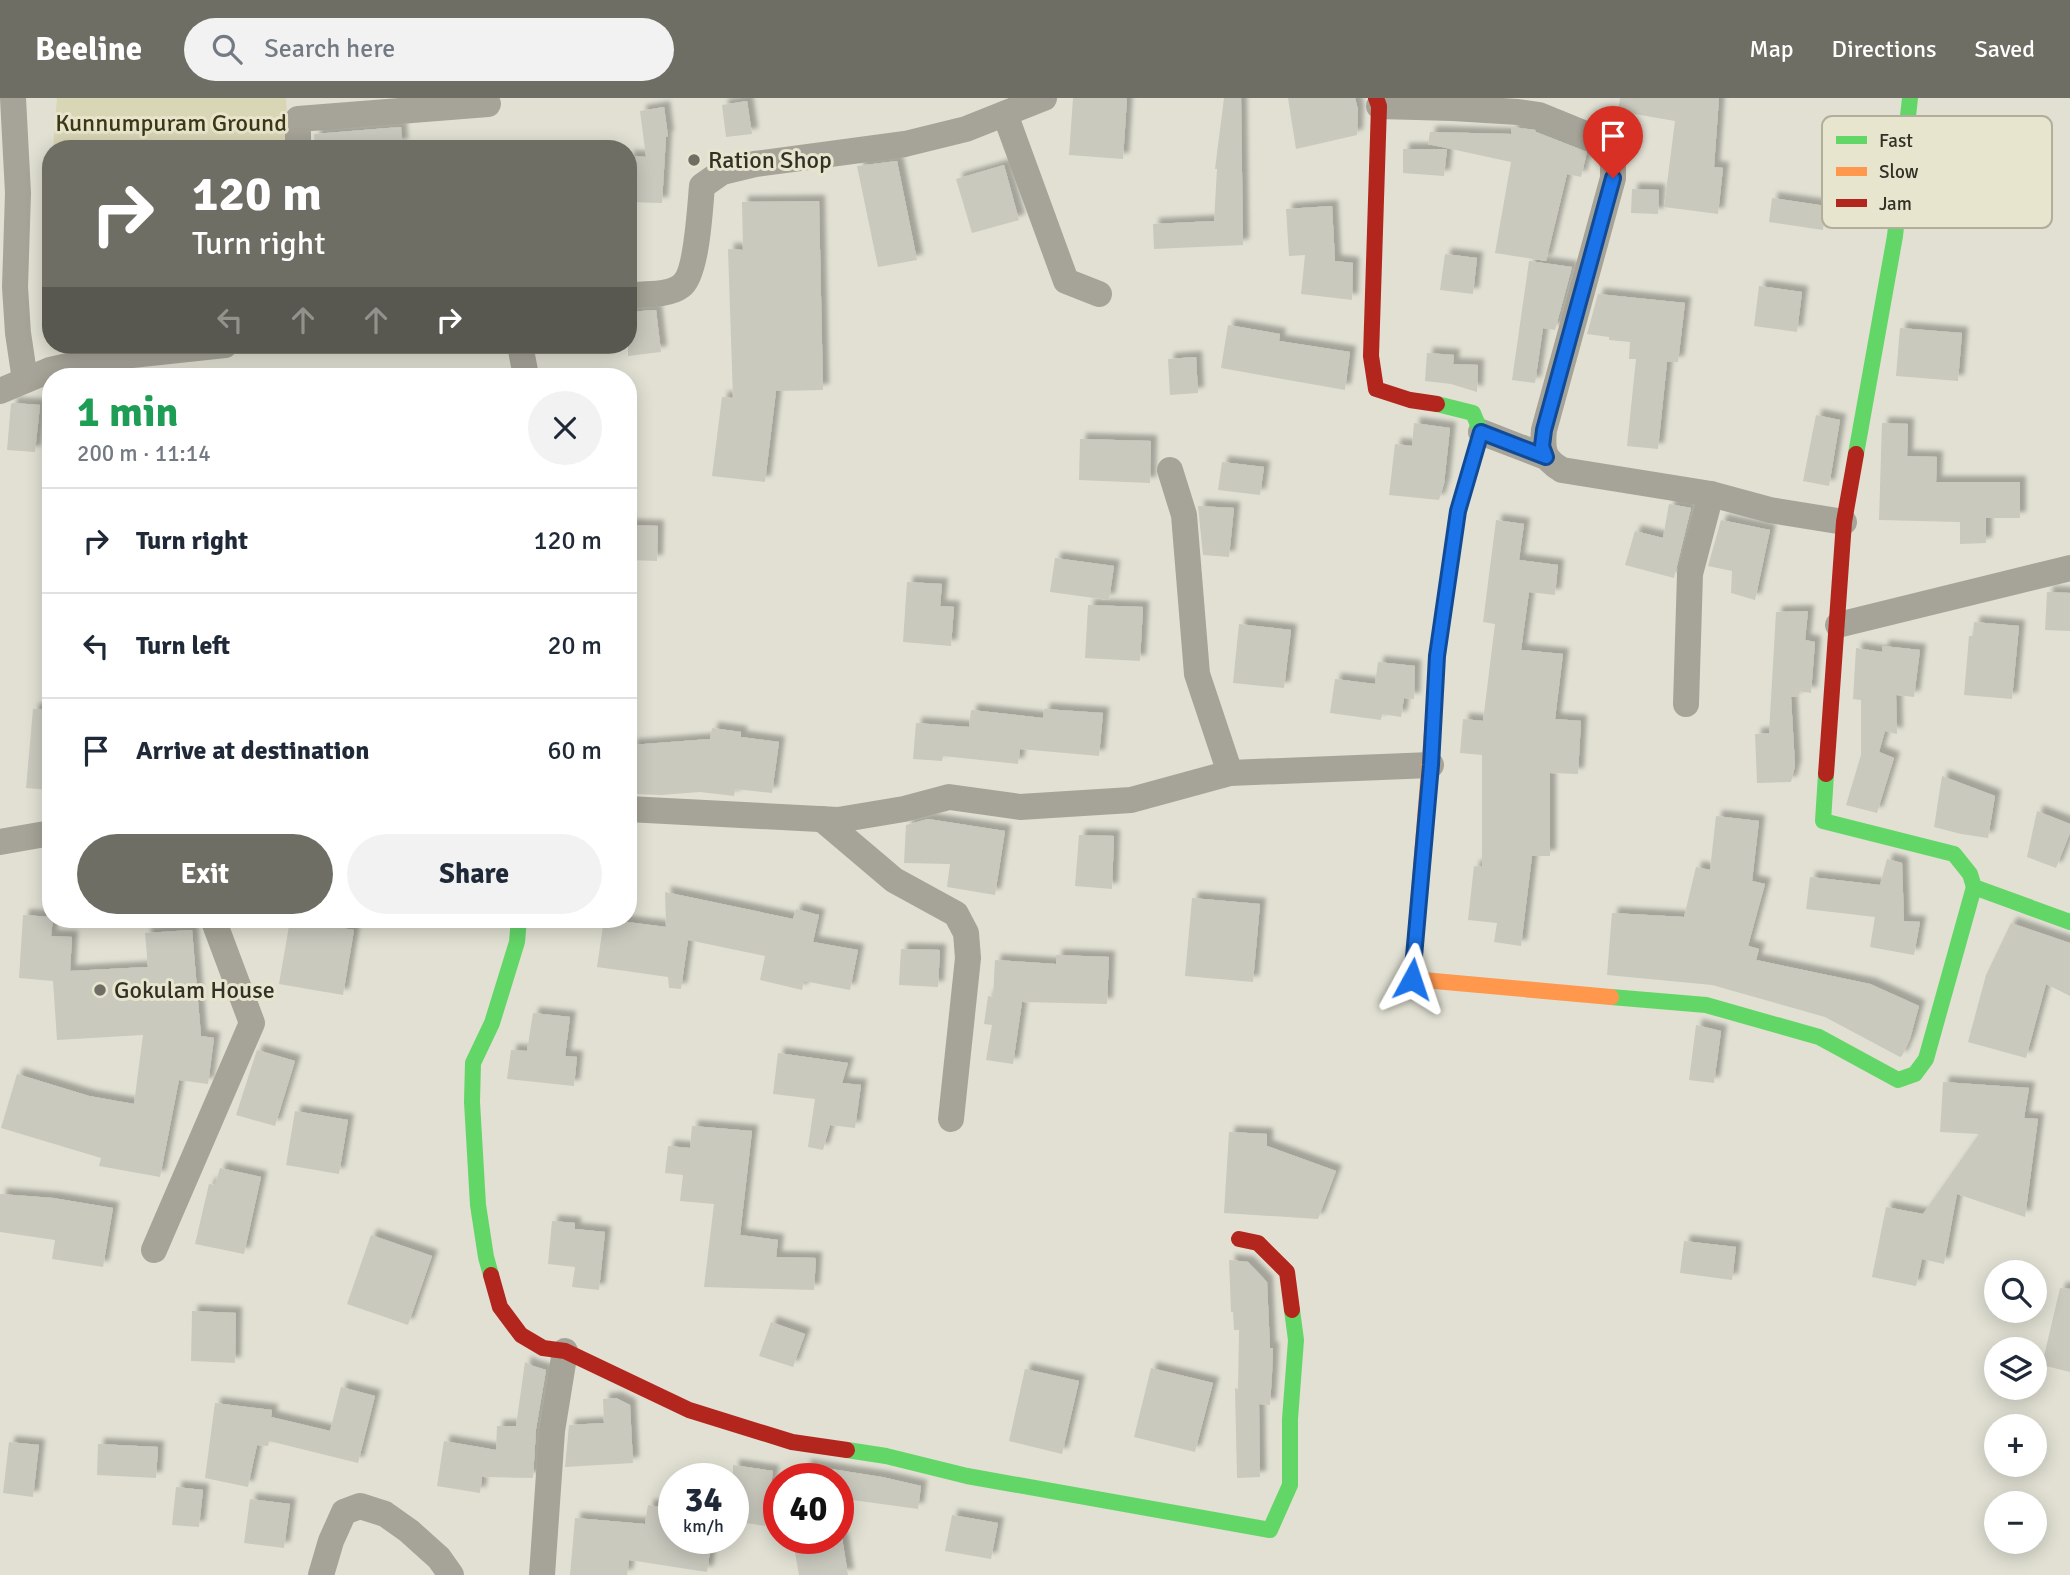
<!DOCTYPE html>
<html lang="en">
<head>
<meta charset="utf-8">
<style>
	:root { --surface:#fff; --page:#f2f2f3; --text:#1f2937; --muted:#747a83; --line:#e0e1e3; --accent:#6f6e64 }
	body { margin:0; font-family:Signika,sans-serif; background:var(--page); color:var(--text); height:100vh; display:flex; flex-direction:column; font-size:26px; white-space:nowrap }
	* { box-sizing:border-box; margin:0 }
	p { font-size:23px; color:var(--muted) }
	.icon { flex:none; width:38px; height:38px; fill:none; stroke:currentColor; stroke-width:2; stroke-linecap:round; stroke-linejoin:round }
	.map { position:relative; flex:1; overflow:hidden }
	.sheet { position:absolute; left:42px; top:270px; width:595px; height:560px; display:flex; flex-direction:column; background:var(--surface); border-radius:28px; box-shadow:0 4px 18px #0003 }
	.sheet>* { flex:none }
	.guide { position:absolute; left:42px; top:42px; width:595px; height:214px; border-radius:28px; box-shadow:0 4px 18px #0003; background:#6f6e64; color:#fff; overflow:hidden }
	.tools { position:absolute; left:1984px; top:1162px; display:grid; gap:14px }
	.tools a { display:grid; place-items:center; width:63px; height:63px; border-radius:50%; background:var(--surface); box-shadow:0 4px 18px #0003; font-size:35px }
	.speed { position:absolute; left:658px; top:1365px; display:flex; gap:14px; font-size:35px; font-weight:700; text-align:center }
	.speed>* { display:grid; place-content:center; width:91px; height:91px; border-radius:50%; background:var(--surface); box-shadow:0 4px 18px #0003; line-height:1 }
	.speed small { font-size:18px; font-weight:400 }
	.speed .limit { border:10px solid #d22; background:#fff; color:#111 }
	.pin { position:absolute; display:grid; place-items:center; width:60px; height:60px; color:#fff; margin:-72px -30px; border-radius:50% 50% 50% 0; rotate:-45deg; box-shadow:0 0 7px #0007 }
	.pin .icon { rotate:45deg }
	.me { position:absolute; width:77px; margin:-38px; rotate:5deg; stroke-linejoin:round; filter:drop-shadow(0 0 5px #0008) }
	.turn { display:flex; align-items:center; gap:24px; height:147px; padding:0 35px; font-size:32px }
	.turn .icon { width:91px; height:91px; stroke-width:2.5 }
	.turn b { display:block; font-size:49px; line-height:60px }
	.lanes { display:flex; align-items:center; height:66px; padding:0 35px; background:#0003; justify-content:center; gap:35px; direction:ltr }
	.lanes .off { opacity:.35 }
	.round { display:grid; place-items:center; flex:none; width:74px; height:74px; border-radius:37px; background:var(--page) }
	.overview { display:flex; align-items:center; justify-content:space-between; height:119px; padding:0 35px }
	h1 { font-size:42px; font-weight:800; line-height:52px; color:#1e9e55 }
	.button { display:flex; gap:14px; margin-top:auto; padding:14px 35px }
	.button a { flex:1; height:80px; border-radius:42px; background:var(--accent); color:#fff; font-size:28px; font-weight:800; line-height:80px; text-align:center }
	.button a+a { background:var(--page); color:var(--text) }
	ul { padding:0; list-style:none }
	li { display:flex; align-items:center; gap:21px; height:105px; padding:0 35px; border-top:2px solid var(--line) }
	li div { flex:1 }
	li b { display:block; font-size:26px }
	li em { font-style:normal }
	header { display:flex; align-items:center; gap:42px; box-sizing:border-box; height:98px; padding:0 35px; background:var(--accent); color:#fff }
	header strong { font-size:33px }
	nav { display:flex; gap:38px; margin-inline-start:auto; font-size:24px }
	.search { width:490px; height:63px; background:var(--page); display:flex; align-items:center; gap:18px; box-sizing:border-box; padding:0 24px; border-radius:38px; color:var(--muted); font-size:26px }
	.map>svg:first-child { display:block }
	.green { fill:#d8d6b5 }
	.building { fill:#cac9be; filter:url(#shadow) }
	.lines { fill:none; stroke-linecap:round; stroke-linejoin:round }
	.street { stroke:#a6a498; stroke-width:26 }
	.fast { stroke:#63d668; stroke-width:16 }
	.slow { stroke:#ff974d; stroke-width:16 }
	.jam { stroke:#b3261e; stroke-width:16 }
	.route-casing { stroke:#114b97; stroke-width:18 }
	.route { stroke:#1a73e8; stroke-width:12 }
	.poi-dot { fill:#6f6e64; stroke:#e7e5cd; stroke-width:2.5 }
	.labels { text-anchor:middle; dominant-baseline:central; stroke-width:6; stroke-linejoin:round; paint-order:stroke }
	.park-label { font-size:24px; fill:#3c3815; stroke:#e7e5cd }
	.poi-label { font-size:24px; fill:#323128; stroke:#e7e5cd; text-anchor:start }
	.key { fill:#e7e5cd; stroke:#b1af9c; stroke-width:2 }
	.key-label { font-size:19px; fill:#323128 }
</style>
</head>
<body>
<header>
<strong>Beeline</strong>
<div class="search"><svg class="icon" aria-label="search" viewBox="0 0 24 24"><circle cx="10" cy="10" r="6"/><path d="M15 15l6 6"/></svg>Search here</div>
<nav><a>Map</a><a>Directions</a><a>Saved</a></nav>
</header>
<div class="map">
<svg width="2070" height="1477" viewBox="0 0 2070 1477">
	<defs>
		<filter id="shadow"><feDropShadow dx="6" dy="-6" stdDeviation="2" flood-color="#0004"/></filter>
	</defs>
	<rect width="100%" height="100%" fill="#e1e0d3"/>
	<!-- green -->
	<g class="green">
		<path d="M57,0H286L288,35L287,51H53Z"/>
		<path d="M51,84V230H46L49,104Z"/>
	</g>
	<!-- building -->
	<g class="building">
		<path d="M1073,0H1127L1123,61L1069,57Z"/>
		<path d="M1224,0H1241L1243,147L1154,151L1153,126L1214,123L1217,71H1215Z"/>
		<path d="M1288,0H1355L1358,12L1357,37L1296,51Z"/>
		<path d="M1620,0H1719L1714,69L1723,70L1718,116L1664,109L1675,23L1618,13Z"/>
		<path d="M747,3L752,36L726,39L722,7Z"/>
		<path d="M664,9L668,38L666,39L662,105L628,104V58L646,59L640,13Z"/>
		<path d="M401,29L402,47L315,51L314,36Z"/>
		<path d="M1512,29L1535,32L1536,34L1587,54L1581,79L1567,76L1546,163L1495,155L1511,64L1428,46L1430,34L1511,36Z"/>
		<path d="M1403,51H1447L1444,78L1403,75Z"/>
		<path d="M897,63L917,162L878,169L857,68Z"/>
		<path d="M1004,67L1019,122L972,135L956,81Z"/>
		<path d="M1632,91L1659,92L1658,116L1631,115Z"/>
		<path d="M1772,100L1826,108L1823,132L1769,124Z"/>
		<path d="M819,103L823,292L776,293L765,384L712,378L722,299L733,300L728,151L743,152L742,104Z"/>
		<path d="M1332,108L1335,163L1353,165L1352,202L1301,196L1305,157L1289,158L1286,111Z"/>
		<path d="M1445,156L1477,160L1473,196L1440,192Z"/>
		<path d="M1529,163L1572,169L1555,232L1543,230L1535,285L1512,282Z"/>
		<path d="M1759,188L1802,194L1797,234L1754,228Z"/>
		<path d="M1598,196L1685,205L1678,264H1667L1658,351L1627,348L1636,261H1629L1630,244L1609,242V239L1587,236Z"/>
		<path d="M656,212L661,254L628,258V214Z"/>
		<path d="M1228,227L1280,236L1279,243L1350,254L1345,292L1221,270Z"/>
		<path d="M1900,230L1962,235L1958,283L1896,278Z"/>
		<path d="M1427,255L1454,257L1453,266L1478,267L1477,294L1451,286L1425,283Z"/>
		<path d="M1196,259L1198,295L1170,297L1168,261Z"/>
		<path d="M13,305L40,307L35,354L7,352L11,306Z"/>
		<path d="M1816,317L1840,322L1829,388L1803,383Z"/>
		<path d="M1414,325L1450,330L1444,386L1439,402L1389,397L1395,346L1412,348Z"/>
		<path d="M1882,325L1908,326L1907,358L1937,359L1936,384H2020V420H1986V445L1960,446V424L1879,422Z"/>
		<path d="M1080,341L1151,343L1150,385L1079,382Z"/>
		<path d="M1222,364L1264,369L1260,397L1218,392Z"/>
		<path d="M1669,406L1691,410L1674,480L1625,467L1635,433L1663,440Z"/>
		<path d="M1198,408L1234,410L1229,459L1203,457Z"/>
		<path d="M1496,422L1524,426L1519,462L1558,467L1555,497L1529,494L1521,552L1563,556L1555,621L1581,623L1578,676L1550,675V758H1532L1521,848L1494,844L1497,825L1468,822L1474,768L1482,769V657L1460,655L1463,621L1483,623L1495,526L1483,524Z"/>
		<path d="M1721,422L1770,432L1755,502L1731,495L1732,473L1708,468Z"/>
		<path d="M628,427L658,428L657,463L628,462Z"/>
		<path d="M1055,460L1114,468L1109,502L1050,494Z"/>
		<path d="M907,484L942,486L940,508L954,509L951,548L903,544Z"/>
		<path d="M2047,494L2070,495V533L2045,532Z"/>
		<path d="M1088,507L1143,509L1140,563L1085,560Z"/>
		<path d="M1808,513L1805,542L1815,544L1811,595L1798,593V599H1791L1795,668L1791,684L1757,685L1755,636L1769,635L1776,514Z"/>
		<path d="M1974,524L2019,528L2012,601L1964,597L1969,538H1973Z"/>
		<path d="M1239,526L1291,532L1284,590L1233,585Z"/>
		<path d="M1883,548L1920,552L1914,599L1896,597L1897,636L1885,633L1879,654L1894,660L1877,715L1846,707L1861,657V602L1853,601L1856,550L1882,554Z"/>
		<path d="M1378,564L1415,568L1414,601L1404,600L1401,619L1382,616L1381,622L1330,615L1335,581L1375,586Z"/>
		<path d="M33,611L51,612V692L26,690Z"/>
		<path d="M1044,611L1103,615L1099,658L1020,651L1018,666L943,658L942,663L913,661L916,625L969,629L971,612L1043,620Z"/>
		<path d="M712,630L741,634V639L779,644L772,695L735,691L734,698L700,694L661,697L634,696L631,647L710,641Z"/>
		<path d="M1942,678L1995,698L1988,740L1961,736L1934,729Z"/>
		<path d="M2037,713L2070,726V735L2056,770L2027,759Z"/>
		<path d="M1716,718L1759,723L1752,783L1765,786L1748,848L1759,851L1756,862L1870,886L1919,908L1910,941L1902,958L1900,959L1825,919L1712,887L1607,877L1612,815L1684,819L1696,769L1710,772Z"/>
		<path d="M928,721L1005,733L995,797L947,789L950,766L904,765L906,727Z"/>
		<path d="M1079,737L1114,738L1112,791L1075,788Z"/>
		<path d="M1887,761L1902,765L1904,823L1920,824L1914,857L1870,849L1875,819L1806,811L1810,779L1880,787Z"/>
		<path d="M665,794L793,821L796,811L819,817L813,844L858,852L850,892L804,883L802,892L760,882L765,858L688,842L681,891L669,890L668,879L597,869L604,821L666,829Z"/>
		<path d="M1192,800L1260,806L1253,884L1185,878Z"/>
		<path d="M23,817L51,819L53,821L51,838L72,839L70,873L148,869L145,835L192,832L201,938L214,940L208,986L179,982L160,1079L99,1068L101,1060L1,1030L17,976L89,998L134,1006L143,937L57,942L53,883L19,880Z"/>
		<path d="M290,822L354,832L343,897L279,886Z"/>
		<path d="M2011,825L2070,845V898L2046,886L2026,960L1968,944L1986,877Z"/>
		<path d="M901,851L940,852L938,889L899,887Z"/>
		<path d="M1056,857L1109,859L1107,906L1022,904L1013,966L986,962L992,927L984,926L988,898L993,899L995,862L1056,866Z"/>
		<path d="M533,915L570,919L565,958L577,959L574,988L507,981L511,952L527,953Z"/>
		<path d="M1696,927L1721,933L1714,985L1689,982Z"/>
		<path d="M257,952L295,963L275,1028L236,1017Z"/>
		<path d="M778,955L848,965L842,985L861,987L855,1030L830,1027L823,1052L808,1049L815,1001L773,996Z"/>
		<path d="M1943,984L2029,990L2024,1020L2038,1021L2025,1119L1957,1096L1944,1166L1922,1161L1916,1188L1872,1179L1886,1109L1923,1116L1979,1036L1940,1034Z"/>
		<path d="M295,1013L348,1022L339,1076L286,1067Z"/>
		<path d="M692,1028L752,1033L740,1137L778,1142L776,1159L816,1160L814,1192L704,1189L714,1106L680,1103L683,1077L665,1075L668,1048L690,1050Z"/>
		<path d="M1229,1034L1267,1036V1048L1336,1073L1318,1121L1224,1115Z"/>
		<path d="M220,1070L261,1079L244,1156L195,1146L209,1086L215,1087Z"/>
		<path d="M0,1096L53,1100L113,1110L103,1169L52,1161L55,1142L0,1134Z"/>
		<path d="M552,1123L575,1125V1131L605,1134L599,1192L572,1189L575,1169L548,1166Z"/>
		<path d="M371,1137L432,1158L408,1227L347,1206Z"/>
		<path d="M1684,1143L1736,1149L1732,1182L1680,1175Z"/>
		<path d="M1229,1162L1248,1164L1267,1184L1270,1250H1273L1272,1276L1270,1307L1259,1306L1260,1379L1237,1380L1235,1290L1238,1291L1239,1232H1234L1233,1214H1231Z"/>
		<path d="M2060,1190L2070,1191V1274L2042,1267Z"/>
		<path d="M192,1213L236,1215L235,1265L191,1263Z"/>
		<path d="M771,1224L805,1236L793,1269L759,1258Z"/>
		<path d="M525,1264L533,1268L546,1272L536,1331L533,1380L482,1379L480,1395L437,1388L444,1343L496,1352L497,1328H516Z"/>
		<path d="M1151,1270L1213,1285L1195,1354L1134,1339Z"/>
		<path d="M1025,1271L1079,1283L1062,1356L1009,1343Z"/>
		<path d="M341,1289L375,1298L358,1365L269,1343L268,1348L257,1347L248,1389L205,1380L215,1305L272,1312L271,1319L330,1333Z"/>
		<path d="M616,1300L630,1307L633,1365L565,1369L569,1327L604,1325L603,1301Z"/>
		<path d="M9,1344L39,1347L33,1399L3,1395Z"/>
		<path d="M98,1346L158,1349L156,1380L97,1377Z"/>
		<path d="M733,1367L773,1373L765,1428L733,1423Z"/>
		<path d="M805,1367L882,1379L921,1388L918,1411L838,1400V1381H803Z"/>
		<path d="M176,1389L203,1392L199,1429L172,1427Z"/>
		<path d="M250,1401L290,1406L284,1450L244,1445Z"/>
		<path d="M648,1407L674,1411V1440H712L707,1474L629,1462L627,1477H570L575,1420L645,1426Z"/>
		<path d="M952,1417L998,1425L991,1461L945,1453Z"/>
		<path d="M811,1440H842L848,1477H799L793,1443Z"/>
	</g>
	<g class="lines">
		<!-- street -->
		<g class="street">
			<path d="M13,0L18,95L15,189L18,235L25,282"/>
			<path d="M1379,8L1453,10L1518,14L1539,17L1593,39L1605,48L1613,66V80L1544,332C1542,352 1543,361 1562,372L1711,396L1770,412L1844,424"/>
			<path d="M1005,16L1066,183L1099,196"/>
			<path d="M298,51V21L488,6"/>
			<path d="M628,197C644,196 668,198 681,188C697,177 700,109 702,88L722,74L755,66L905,46L966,31L1044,0"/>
			<path d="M520,247L526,278"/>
			<path d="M0,293L50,272L104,260L225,247"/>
			<path d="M1481,334L1546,359"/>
			<path d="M1838,527L2070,470"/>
			<path d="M1686,606L1690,476L1711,396"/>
			<path d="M1230,675L1431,667"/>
			<path d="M628,711L838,722L904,711L949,699L1020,709L1131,702L1230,675L1197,576L1184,417L1170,372"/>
			<path d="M822,721L894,782L956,816L966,835L968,860L951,1021"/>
			<path d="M0,744L51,735"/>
			<path d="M154,1152L252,925L213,821"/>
			<path d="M321,1477L331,1443L344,1414L360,1408L385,1416L409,1433L439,1460L451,1477"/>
			<path d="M542,1477L552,1333L565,1253"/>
		</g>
		<!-- fast -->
		<g class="fast">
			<path d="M1856,356L1895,138L1910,0"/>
			<path d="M1433,622L1437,558L1458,413L1481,334L1473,315L1437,306"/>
			<path d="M1826,676L1823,723L1954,756L1970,776L1974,789L2070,824"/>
			<path d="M1611,899L1706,907L1819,939L1898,982L1915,976L1926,961L1974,789"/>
			<path d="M491,1177L486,1159L478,1107L472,1004L473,965L492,925L517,844L519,821"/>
			<path d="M847,1352L886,1358L967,1378L1270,1432L1290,1387V1321L1296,1242L1292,1212"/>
		</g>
		<!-- slow -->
		<path class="slow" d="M1433,622L1412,881L1611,899"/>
		<!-- jam -->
		<g class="jam">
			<path d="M1376,0L1379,8L1371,258L1376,291L1410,302L1437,306"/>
			<path d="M1826,676L1844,424L1856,356"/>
			<path d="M1239,1141L1258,1145L1287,1174L1292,1212"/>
			<path d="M491,1177L500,1209L521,1237L543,1250L565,1253L689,1312L792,1344L847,1352"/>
		</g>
	</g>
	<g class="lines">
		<defs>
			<path id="route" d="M1412,881L1431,667L1437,558L1458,413L1481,334L1546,359L1542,348L1544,332L1613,80"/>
		</defs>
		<!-- route casing -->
		<use href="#route" class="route-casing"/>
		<!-- route -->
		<use href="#route" class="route"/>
	</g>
	<!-- markers -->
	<g class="poi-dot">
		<circle cx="694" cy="62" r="7"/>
		<circle cx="100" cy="892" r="7"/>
	</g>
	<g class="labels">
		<!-- park labels -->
		<g class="park-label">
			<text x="171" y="25">Kunnumpuram Ground</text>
		</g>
		<!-- poi labels -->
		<g class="poi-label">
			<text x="708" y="62">Ration Shop</text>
			<text x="114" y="892">Gokulam House</text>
		</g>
	</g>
	<!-- legend -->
	<rect x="1822" y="18" width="230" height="112" rx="10" class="key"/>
	<rect x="1836" y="38" width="31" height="8" fill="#63d668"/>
	<rect x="1836" y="69" width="31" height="9" fill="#ff974d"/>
	<rect x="1836" y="101" width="31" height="8" fill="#b3261e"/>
	<g class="key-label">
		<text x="1879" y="49">Fast</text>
		<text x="1879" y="80">Slow</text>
		<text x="1879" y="112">Jam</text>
	</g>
</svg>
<div class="tools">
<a><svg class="icon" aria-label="search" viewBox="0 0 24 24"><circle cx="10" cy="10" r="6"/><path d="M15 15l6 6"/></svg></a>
<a><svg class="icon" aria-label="layers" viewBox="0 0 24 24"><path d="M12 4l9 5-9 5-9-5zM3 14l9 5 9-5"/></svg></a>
<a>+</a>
<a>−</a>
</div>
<div class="speed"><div>34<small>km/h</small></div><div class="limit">40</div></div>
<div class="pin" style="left:1613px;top:80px;background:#d93025"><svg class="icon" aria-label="arrive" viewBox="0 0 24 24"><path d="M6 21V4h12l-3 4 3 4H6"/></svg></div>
<svg class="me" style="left:1412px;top:881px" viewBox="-20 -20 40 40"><path d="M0-17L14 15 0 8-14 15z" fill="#1a73e8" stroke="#fff" stroke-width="4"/></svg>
<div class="guide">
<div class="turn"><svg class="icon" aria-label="right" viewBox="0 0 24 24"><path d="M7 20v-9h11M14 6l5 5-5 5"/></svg><div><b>120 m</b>Turn right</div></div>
<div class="lanes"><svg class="icon off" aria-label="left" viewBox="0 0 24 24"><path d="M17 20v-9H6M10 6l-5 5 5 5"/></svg><svg class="icon off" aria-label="ahead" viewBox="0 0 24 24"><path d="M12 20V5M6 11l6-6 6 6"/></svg><svg class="icon off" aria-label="ahead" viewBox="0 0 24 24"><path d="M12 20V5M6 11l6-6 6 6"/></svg><svg class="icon" aria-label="right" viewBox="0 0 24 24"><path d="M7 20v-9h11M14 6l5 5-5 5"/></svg></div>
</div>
<section class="sheet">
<div class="overview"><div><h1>1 min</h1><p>200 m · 11:14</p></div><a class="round"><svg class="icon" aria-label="close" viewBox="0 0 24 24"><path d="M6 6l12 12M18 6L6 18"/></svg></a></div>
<ul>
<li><svg class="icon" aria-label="right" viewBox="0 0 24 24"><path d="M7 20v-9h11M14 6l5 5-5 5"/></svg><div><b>Turn right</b></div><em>120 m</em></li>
<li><svg class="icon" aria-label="left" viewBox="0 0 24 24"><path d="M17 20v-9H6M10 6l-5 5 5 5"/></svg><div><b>Turn left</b></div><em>20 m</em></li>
<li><svg class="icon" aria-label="arrive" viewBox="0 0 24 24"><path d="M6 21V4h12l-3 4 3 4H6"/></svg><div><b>Arrive at destination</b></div><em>60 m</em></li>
</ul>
<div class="button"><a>Exit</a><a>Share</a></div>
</section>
</div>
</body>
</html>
